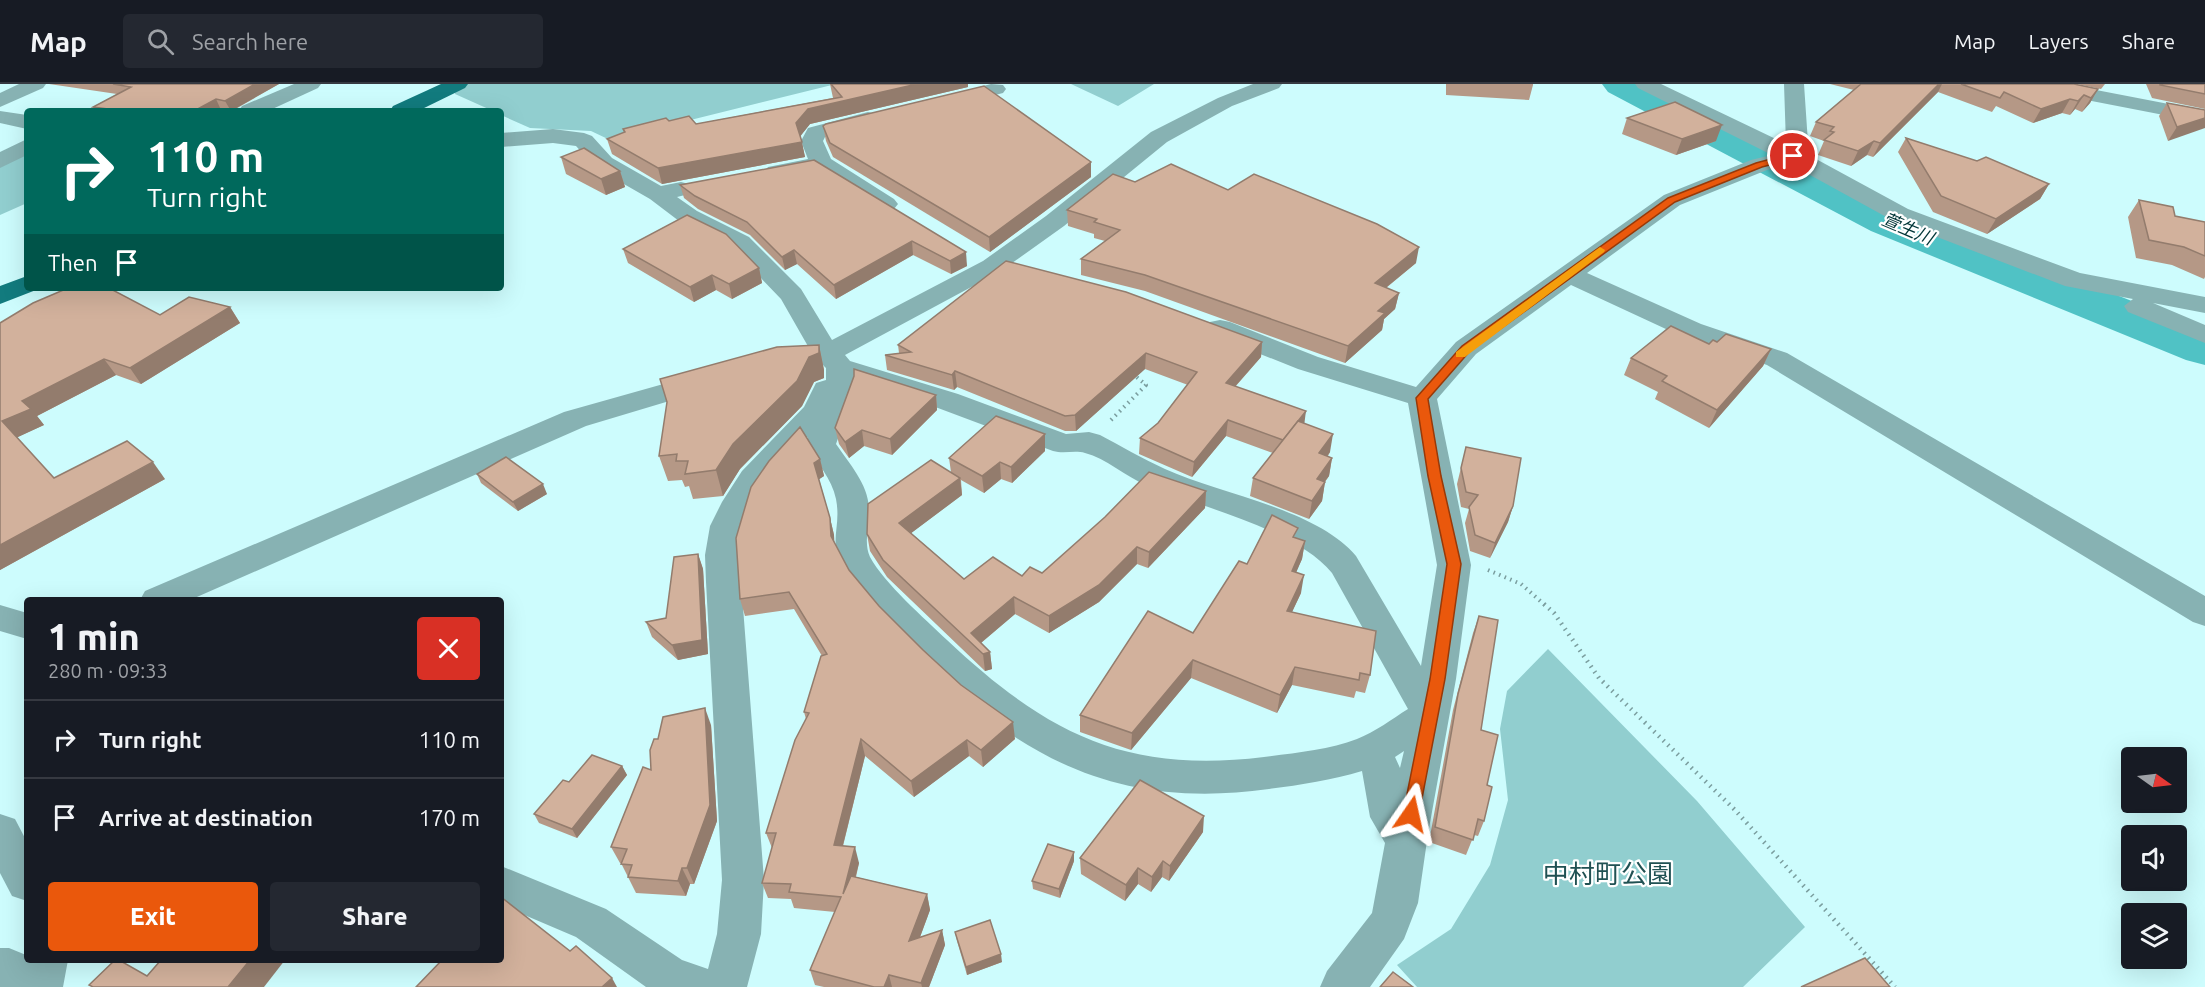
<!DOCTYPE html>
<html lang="en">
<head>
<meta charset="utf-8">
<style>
	:root { --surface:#171b24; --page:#242831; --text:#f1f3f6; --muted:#9ea1a6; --line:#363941; --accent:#ea580c }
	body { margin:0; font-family:Ubuntu,"Noto Sans JP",sans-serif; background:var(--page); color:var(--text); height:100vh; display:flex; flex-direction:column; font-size:22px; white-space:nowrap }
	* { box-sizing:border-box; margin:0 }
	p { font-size:20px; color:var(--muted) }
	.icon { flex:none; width:33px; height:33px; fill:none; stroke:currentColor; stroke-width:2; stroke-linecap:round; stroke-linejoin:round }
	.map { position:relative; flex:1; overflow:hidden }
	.details { position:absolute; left:24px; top:513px; width:480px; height:366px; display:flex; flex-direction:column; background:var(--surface); border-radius:6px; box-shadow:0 6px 24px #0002 }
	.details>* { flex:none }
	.top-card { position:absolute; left:24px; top:24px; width:480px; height:183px; border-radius:6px; box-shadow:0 6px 24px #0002; background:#00695c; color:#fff; overflow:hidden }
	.needle { width:39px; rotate:104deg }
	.fabs { position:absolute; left:2121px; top:663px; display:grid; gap:12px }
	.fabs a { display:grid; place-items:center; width:66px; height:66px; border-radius:6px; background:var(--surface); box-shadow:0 6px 24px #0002; font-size:30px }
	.pin { position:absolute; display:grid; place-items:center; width:51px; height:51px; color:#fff; margin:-26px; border:3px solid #fff; border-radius:50%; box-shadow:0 2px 6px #0007 }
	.me { position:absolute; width:66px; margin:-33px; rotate:11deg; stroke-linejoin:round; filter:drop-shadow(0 0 4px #0008) }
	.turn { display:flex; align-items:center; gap:21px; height:126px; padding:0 24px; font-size:27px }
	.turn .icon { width:78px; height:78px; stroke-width:2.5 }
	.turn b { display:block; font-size:42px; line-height:51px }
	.then { display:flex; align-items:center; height:57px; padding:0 24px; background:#0003; gap:12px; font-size:22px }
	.round { display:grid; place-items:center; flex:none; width:63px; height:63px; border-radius:6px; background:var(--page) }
	.overview { display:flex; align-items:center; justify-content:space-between; height:102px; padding:0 24px }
	h1 { font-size:36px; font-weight:800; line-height:45px }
	.button { display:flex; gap:12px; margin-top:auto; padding:12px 24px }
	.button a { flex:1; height:69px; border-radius:6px; background:var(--accent); color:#fff; font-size:24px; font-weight:800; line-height:69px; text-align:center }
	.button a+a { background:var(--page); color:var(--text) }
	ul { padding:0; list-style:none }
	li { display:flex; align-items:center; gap:18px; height:78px; padding:0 24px; border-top:2px solid var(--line) }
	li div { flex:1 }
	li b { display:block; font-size:22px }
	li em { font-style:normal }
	header { display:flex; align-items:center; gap:36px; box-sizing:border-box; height:84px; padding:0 30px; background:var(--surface); border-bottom:2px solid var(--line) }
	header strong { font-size:28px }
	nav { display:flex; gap:33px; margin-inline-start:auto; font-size:21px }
	.search { width:420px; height:54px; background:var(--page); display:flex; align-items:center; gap:15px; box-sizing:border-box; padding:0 21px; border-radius:6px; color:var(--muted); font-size:22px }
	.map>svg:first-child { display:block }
	.green { fill:#91cecf }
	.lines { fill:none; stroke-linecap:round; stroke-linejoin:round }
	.river { fill:#50c2c5; fill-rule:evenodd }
	.path-far1 { stroke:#7b9e9f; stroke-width:4; stroke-dasharray:1.5 4.5; stroke-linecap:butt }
	.path { stroke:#7b9e9f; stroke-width:4.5; stroke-dasharray:1.5 5; stroke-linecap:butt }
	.minor { fill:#87b2b3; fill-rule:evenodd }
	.major { fill:#127b7e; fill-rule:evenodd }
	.wall { fill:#b59886 }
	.shaded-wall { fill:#937c6d }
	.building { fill:#d2b19c; stroke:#937c6d; stroke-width:1.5 }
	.route { fill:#ea580c; stroke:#983908; stroke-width:1.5 }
	.slow { fill:#f59e0b }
	.labels { text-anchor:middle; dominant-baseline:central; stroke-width:4.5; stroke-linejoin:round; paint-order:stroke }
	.far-water-label { font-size:18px; font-style:italic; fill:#003537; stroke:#fff }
	.near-park-label { font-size:26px; fill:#205153; stroke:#fff }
</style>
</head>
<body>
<header>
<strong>Map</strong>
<div class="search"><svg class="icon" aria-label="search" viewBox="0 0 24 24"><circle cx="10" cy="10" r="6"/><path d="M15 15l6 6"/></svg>Search here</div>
<nav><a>Map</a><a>Layers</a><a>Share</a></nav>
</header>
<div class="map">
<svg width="2205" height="903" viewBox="0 0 2205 903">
	<rect width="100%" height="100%" fill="#cdfcfd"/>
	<!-- green -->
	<g class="green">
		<path d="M457,0H836L610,56L591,47L530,44L501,31V27H493L455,10Z"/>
		<path d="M1071,0H1154L1118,22Z"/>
		<path d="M27,67V119L0,131V82Z"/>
		<path d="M1548,565L1697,717L1805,843L1743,903H1417L1397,881L1451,845L1490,781L1508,716L1500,645L1507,607Z"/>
	</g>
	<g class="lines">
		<!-- river -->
		<path class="river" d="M1602,0H1653L1905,127L2205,246V281L2186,276L1871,147L1608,8Z"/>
		<!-- path-far1 -->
		<g class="path-far1">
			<path d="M1111,336L1146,301L1133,290"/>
			<path d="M1488,486L1521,500L1546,522"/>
		</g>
		<!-- path -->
		<path class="path" d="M1544,520L1554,529L1599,594L1735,726L1895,903"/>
		<!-- minor -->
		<g class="minor">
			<path d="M19,0H46L43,4L0,23V9Z"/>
			<path d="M294,0H321L318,4L268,27H239L242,22Z"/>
			<path d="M991,0L1003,1L1006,5L1003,9L948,23L941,21L937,17L941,13Z"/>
			<path d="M1253,0H1282L1279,4L1232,22L1167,58L1064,142L1001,187L845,271L850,277L958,310L1066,350L1089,348L1100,351C1121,362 1143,375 1165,385C1220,410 1317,425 1356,472L1421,582L1437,481L1408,319L1298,285L1210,250L1206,244L1210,238L1220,236L1230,238L1318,273L1416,303L1456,258L1664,111L1751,76L1772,71L1638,4L1635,0H1661L1786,60L1784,0H1804L1808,59L1805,69L1908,125L2080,189L2205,213V229L2153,219L2205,241V259L2128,228L2124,222L2133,215L2065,202L1890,135L1790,80L1767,86L1680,121L1587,189L1701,240L1787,269L2205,512V542L2193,538L1767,281L1681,252L1571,201L1476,270L1437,315L1471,481L1456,595L1428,750L1418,819L1404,855L1370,903H1320L1327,887L1372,829L1385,759L1370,733L1362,687C1332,696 1300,701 1269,705C1125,725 1028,680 927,581C898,553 867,523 846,489C826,457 842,446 836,415C832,395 816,377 806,360L808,353C770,392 746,415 739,471L764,796L761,850L747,903H646L576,853L501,821V782L606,825L682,876L708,885L717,850L722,796L706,498L705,471L710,442L722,418L742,387L804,323L816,299L826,296V284L821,279L776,287L766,284L762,278L766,272L809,264L781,215L731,163L679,137L650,115L596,84L576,62L553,59L501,63V49L553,45L584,49L592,52L612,74L661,102L681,98L689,100L693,105L689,110L677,113L697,127L749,153L801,205L832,256L983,177L1046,132L1151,48L1218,14ZM854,297L938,324L1053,367C1064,370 1075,366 1085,369C1106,374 1126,393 1146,401C1198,422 1298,446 1332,489L1408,625C1392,635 1375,648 1357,655C1329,666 1294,669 1264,673C1125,690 1046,649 947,556C925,535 884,499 870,473C863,458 870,439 869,424C868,400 849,379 836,360L855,307ZM1404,667L1400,684L1395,673Z"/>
			<path d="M2025,0H2065L2205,27V39L2035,6L2028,4Z"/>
			<path d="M0,27L27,31V45L0,39Z"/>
			<path d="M868,28L876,30L879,35L876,40L825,53L823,57L831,75L894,115L898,120L894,125L886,127L878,125L817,87L776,95L768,93L764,88L768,83L808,75L801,57L808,44Z"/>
			<path d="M27,55V71L0,84V68Z"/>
			<path d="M706,288L716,291L720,297L716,303L586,342L190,516H140L145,507L564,328Z"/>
			<path d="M0,521L27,529V555L0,547Z"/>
			<path d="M0,730L15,735L27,758V817L12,812L0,789Z"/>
			<path d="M0,864H9L26,871L27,868V876H68L63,903H0Z"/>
		</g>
		<!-- major -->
		<g class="major">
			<path d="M441,0H468L465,4L418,27H390L393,22Z"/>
			<path d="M27,192V204L36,206L0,220V202Z"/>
		</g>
	</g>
	<!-- wall -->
	<g class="wall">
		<path d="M49,0H279L232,27L221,26L220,27H96L93,23L117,10Z"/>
		<path d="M830,0H968V3L810,40L800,52L805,73L662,100L612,70L607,55L624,49L623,45L669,37L696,40L833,14Z"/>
		<path d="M1446,0H1533V1L1529,16L1446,11Z"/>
		<path d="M1830,0H2074L2098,5L2090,19L2082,28L2075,25L2070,31L2062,29L2033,39L1996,22L1992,28L1938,8L1873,73L1867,71L1851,82L1818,71L1824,57L1810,52L1816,38L1854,6Z"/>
		<path d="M2077,0H2105L2101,5Z"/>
		<path d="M2146,0H2205V25L2152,14Z"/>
		<path d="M2167,19L2205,26L2168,57L2159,32Z"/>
		<path d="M1627,34L1716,57L1676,71L1622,50Z"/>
		<path d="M823,42L1091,78V93L990,168L833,73L826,57Z"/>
		<path d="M1906,54L1977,77L2049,100L2040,115L1987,150L1933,128L1898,68Z"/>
		<path d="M561,73L620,87L625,103L606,111L566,90Z"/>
		<path d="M814,76L967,182L951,190L913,171L836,215L797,180L785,186L750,151L698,125L684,114L680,101Z"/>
		<path d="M1135,98L1228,106L1416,179L1386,204L1399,209L1395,225L1384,235L1382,246L1345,279L1145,207L1081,191V175L1105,157L1094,154V150L1068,142L1067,126Z"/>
		<path d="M2139,116L2175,132L2205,139V193L2204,195L2172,181L2136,174L2128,133Z"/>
		<path d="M623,165L759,184L762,199L732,215L716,206L694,218L628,179Z"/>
		<path d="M230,223L240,239L141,300L116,291L37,332L44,341L17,353L54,394L165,395L0,486V239L160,231Z"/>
		<path d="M1262,258L1261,273L1235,303L1304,339L1330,368L1328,372L1332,374L1329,392L1325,398L1322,417L1309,435L1250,412L1253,394L1273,369L1226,352L1192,393L1139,370L1140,354L1158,339L1188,301L1145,285L1076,347H1065L957,303L954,306L887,286L885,271L899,269L898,261Z"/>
		<path d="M1717,258L1771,265L1763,282L1709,344L1655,315L1658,308L1624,291L1631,274Z"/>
		<path d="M819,261L824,286V294L814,298L802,322L740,385L723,412L693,415L689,402L685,403L682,396L668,397L659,372Z"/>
		<path d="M936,311L937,326L892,371L864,362L849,374L839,360L835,344Z"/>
		<path d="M1045,350V367L1012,399L1001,395L984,409L961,396L962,411L911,449L964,495L1022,492L1042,489L1206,407L1205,424L1148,484L1137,480L1099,518L1049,549L1015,530L981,559L990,568L992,585L985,587L887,493L870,467L867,450L951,388L949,374Z"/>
		<path d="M1466,363L1513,422L1508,438L1490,474L1470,467L1465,439L1469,425L1461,423L1457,400Z"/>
		<path d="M820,375L824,392L819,395L830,434L834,451V458L849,486L879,522L1015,655L983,683L969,672L914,713L865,672L843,762L859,779L856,793L927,810L930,826L920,853L942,846L945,861L929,903H824L815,901L810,886L835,828L794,824L791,815L768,814L762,799L772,764L766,749L806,635L804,628L822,572L794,525L745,532L740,515Z"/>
		<path d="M477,390L547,410L518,427L481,399Z"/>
		<path d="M1296,454L1305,457L1302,475L1296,488L1301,509L1292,528L1370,591L1365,609L1356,607L1354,614L1292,601L1277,629L1191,594L1131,666L1080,648V631L1193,549L1247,480Z"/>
		<path d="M698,470L703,485L708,570L678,576L652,553L646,538L666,534Z"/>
		<path d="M1479,532L1481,646L1487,701L1484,737L1478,752L1474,751L1466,771L1429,758L1453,626L1473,549Z"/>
		<path d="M711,641L717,737L694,800H690L686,812L636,809L621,779H620L611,763L651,686Z"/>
		<path d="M622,682L627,691L577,754L539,739L534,730L569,698Z"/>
		<path d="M1203,748L1169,797L1162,793L1151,808L1138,800L1125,817L1081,790L1080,774Z"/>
		<path d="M1074,777L1060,814L1033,805L1032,797Z"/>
		<path d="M955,848L1002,878L967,891L957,857Z"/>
	</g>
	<!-- shaded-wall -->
	<g class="shaded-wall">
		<path d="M255,0H279L231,27L225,17Z"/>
		<path d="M917,0H968V3L810,40L799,54L796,39L808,25Z"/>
		<path d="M1939,0H1942L1938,8L1873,73L1880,59Z"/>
		<path d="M2098,5L2090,19L2082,28L2091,14Z"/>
		<path d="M2084,11L2075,25L2070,31L2078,17Z"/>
		<path d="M216,15L221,26L220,27H194Z"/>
		<path d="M2070,15L2062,29L2033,39L2041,25Z"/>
		<path d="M2205,34V44L2168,57L2177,43Z"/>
		<path d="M1722,41L1716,57L1676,71L1682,55Z"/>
		<path d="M1874,57L1867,71L1851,82L1858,67Z"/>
		<path d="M802,58L805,73L662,100L658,84Z"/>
		<path d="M1091,78V93L990,168L989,153Z"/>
		<path d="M620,87L625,103L606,111L601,95Z"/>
		<path d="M2049,100L2040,115L1987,150L1996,135Z"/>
		<path d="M912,157L913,171L836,215L834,201Z"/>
		<path d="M1419,163L1416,179L1372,215L1375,199Z"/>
		<path d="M794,166L797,180L785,186L782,173Z"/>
		<path d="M966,168L967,182L951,190L950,177Z"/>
		<path d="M759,184L762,199L732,215L729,200Z"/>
		<path d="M712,191L716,206L694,218L690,203Z"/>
		<path d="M1399,209L1395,225L1384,235L1382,246L1345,279L1348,262L1378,227Z"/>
		<path d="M230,223L240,239L141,300L130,284Z"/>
		<path d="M1262,258L1261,273L1224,315L1226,299Z"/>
		<path d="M819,261L824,286V294L814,298L802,322L740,385L723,412L716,386L733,360Z"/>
		<path d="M1771,265L1763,282L1709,344L1717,326Z"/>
		<path d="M1146,269L1145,285L1076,347L1075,331Z"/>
		<path d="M104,275L116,291L37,332L44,341L16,354L2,337L22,317Z"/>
		<path d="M955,287L957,303L954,306L952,291Z"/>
		<path d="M936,311L937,326L892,371L890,355Z"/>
		<path d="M1306,327L1304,342L1283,356Z"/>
		<path d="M1228,336L1226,352L1192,393L1194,378Z"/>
		<path d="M862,346L864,362L849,374L845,358Z"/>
		<path d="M1045,350V367L1012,399L1011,383Z"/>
		<path d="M1333,350L1330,368L1316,387L1319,369Z"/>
		<path d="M1332,374L1329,392L1313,413L1317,395Z"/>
		<path d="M820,375L824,392L818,396L814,379Z"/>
		<path d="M153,378L165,395L0,486V461Z"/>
		<path d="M1000,378L1001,395L984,409L982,392Z"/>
		<path d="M960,394L962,411L902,456L899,439Z"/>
		<path d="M1325,398L1322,417L1309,435L1312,417Z"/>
		<path d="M543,400L547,410L518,427L513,418Z"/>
		<path d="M1206,407L1205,424L1148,484L1149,468Z"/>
		<path d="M1513,422L1508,438L1490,474L1495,459Z"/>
		<path d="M830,434L834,451L835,469L831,452Z"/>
		<path d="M1305,457L1302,475L1289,505L1292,487Z"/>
		<path d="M1137,463V480L1099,518L1049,549V532Z"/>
		<path d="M698,470L703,485L708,570L678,576L672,561Z"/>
		<path d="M1304,491L1301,509L1284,545L1287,527Z"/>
		<path d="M1014,513L1015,530L976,563L971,549Z"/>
		<path d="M990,568L992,585L985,587L983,570Z"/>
		<path d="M1193,576L1191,594L1131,666L1132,649Z"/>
		<path d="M1295,583L1292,601L1277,629L1280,611Z"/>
		<path d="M705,624L711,641L717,737L694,800L687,784Z"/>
		<path d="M1013,638L1015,655L983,683L981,666Z"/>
		<path d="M861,655L865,672L839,777L834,761Z"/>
		<path d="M967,656L969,672L914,713L911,697Z"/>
		<path d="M622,682L627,691L577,754L572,745Z"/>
		<path d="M1204,732L1203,748L1169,797L1170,782Z"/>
		<path d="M855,763L859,779L847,826L843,810Z"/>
		<path d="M1074,768V777L1060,814L1059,805Z"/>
		<path d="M1163,777L1162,793L1151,808L1152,793Z"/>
		<path d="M682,784L690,800L686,812L678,797Z"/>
		<path d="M1138,784V800L1125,817L1126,801Z"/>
		<path d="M927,810L930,826L913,872L909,857Z"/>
		<path d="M942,846L945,861L929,903H922L921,899Z"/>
		<path d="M1001,870L1002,878L967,891L966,883Z"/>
		<path d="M250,876H285L264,903H228Z"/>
		<path d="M889,891L892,903H884Z"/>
		<path d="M612,894L617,903H602Z"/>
	</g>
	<!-- building -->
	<g class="building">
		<path d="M113,0H255L225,17L216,15L194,27H123L93,23L131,3Z"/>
		<path d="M831,0H917L808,25L796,39L802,58L658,84L607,55L625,48L623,45L666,34L669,37L689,32L696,40L842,13Z"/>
		<path d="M1861,0H1939L1880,59L1874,57L1858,67L1824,56L1834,48L1830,47L1834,43L1816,38Z"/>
		<path d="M1961,0H2074L2098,5L2091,14L2084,11L2078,17L2070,15L2041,25L2004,8L2000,14Z"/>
		<path d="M2160,0H2205V10L2160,1Z"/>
		<path d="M984,2L1091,78L989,153L830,59L823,42L826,40Z"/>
		<path d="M1675,18L1722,41L1682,55L1627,34Z"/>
		<path d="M2167,19L2205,26V34L2177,43Z"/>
		<path d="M1906,54L1977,77L1986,73L2049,100L1996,135L1941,112Z"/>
		<path d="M584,64L620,87L601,95L561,73Z"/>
		<path d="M814,76L966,168L950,177L912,157L834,201L794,166L782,173L747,138L695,112L680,101Z"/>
		<path d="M1171,80L1228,106L1254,90L1377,140L1419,163L1375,199L1399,209L1378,227L1385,229L1348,262L1145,191L1081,175L1120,146L1094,138L1097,135L1067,126L1113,90L1135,98Z"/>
		<path d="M2139,116L2173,123L2175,132L2205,138V172L2184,163L2149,156Z"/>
		<path d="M687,131L726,150L759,184L729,200L712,191L690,203L623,165Z"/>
		<path d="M1006,177L1126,208L1262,258L1226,299L1306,327L1283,356L1228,336L1194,378L1140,354L1158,339L1197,288L1146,269L1075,331L1065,332L955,287L952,291L885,271L911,268L898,261Z"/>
		<path d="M68,204H85L88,205L90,204H109L160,231L189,213L230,223L130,284L104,275L22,317L31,325L2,337L54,394L127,357L153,378L0,461V239L33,219Z"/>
		<path d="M1671,242L1709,260L1713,256L1717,258L1726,250L1771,265L1717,326L1662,297L1667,292L1631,274Z"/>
		<path d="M819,261V269L809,273L797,297L733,360L716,386L685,390L688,377H676L677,370L659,372L667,318L660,295L777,263Z"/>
		<path d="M854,285L936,311L890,355L862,346L845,358L835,344L854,292Z"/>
		<path d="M996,332L1045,350L1011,383L1000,378L982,392L949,374Z"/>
		<path d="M1298,337L1333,350L1319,369L1332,374L1317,395L1325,398L1312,417L1253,394Z"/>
		<path d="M800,343L820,375L814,379L830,434L831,452L849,486L879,522L923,566L961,601L1013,638L981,666L967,656L911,697L861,655L834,761L855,763L843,810L851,792L927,810L909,857L942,846L921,899L889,891L884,903H874L810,886L841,813L789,808L791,800L762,799L776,749H766L795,656L809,629L804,628L821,572L827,570L789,508L740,515L736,454L751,403L769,377Z"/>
		<path d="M1466,363L1521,374L1513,422L1495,459L1475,451L1469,423L1478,411L1466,408L1461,384Z"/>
		<path d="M506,373L543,400L513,418L477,390Z"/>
		<path d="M931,376L960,394L899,439L964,495L993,473L1022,492L1030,483L1042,489L1105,433L1149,388L1206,407L1149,468L1137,463L1099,501L1049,532L1014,513L971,549L990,568L983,570L883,476L867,450L868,420Z"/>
		<path d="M1272,431L1298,444L1293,453L1305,457L1292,487L1304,491L1287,527L1376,547L1370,591L1360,589L1359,596L1295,583L1280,611L1193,576L1132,649L1080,631L1148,527L1193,549L1239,477L1247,480Z"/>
		<path d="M698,470L702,556L672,561L646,538L666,534L674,473Z"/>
		<path d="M1479,532L1498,536L1481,646L1498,651L1487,701L1492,703L1484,737L1478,735L1473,756L1435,743L1458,610Z"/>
		<path d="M705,624L710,721L687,784H682L678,797L628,793L632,781L621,780L627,765L611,763L643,683L651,686L650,666L654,655H658L663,633Z"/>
		<path d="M592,671L622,682L572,745L534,730L563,696L569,698Z"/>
		<path d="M1140,696L1204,732L1170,782L1163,777L1152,793L1138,784L1126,801L1080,774Z"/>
		<path d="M1048,760L1074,768L1059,805L1032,797Z"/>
		<path d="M501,813L570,867L576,862L612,894L602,903H416L442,876H501Z"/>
		<path d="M990,836L1001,870L966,883L955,848Z"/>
		<path d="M1865,874L1890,903H1801Z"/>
		<path d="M115,876H119L147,892L161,876H250L228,903H93L89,901Z"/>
		<path d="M1393,888L1413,903H1380Z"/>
	</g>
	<!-- route -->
	<path class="route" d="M1793,69L1796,70V74L1762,83L1675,118L1470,267L1428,315L1441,392L1461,480L1445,595L1419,730L1417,735L1411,737L1405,735L1403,730L1430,595L1447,480L1428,392L1416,314L1462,262L1668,114L1756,79Z"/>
	<!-- slow -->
	<path class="slow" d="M1600,163L1605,166L1604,168L1465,273H1456V268Z"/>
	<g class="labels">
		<!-- far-water labels -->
		<g class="far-water-label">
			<text transform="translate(1908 144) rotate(23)">萱生川</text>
		</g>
		<!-- near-park labels -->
		<g class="near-park-label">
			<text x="1608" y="789">中村町公園</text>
		</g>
	</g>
</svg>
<div class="fabs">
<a><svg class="needle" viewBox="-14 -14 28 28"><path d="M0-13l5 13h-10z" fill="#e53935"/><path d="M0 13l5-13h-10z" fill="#9ea1a6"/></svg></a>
<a><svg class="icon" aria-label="sound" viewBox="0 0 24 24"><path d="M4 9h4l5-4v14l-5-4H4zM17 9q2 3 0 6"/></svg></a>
<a><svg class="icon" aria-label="layers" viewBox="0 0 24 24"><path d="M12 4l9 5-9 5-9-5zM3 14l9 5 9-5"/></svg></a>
</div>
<div class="pin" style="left:1793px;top:72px;background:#d93025"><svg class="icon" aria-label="arrive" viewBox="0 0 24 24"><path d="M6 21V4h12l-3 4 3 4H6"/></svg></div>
<svg class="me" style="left:1411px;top:730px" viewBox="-20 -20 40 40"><path d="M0-17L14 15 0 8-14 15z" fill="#ea580c" stroke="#fff" stroke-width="4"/></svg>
<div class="top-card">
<div class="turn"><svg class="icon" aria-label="right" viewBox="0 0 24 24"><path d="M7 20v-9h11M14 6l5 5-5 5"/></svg><div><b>110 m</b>Turn right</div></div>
<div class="then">Then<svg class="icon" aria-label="arrive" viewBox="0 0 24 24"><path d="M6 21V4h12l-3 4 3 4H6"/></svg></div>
</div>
<section class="details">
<div class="overview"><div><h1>1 min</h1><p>280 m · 09:33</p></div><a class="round" style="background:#d93025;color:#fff"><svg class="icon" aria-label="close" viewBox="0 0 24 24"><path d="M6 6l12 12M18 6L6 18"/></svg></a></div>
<ul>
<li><svg class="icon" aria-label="right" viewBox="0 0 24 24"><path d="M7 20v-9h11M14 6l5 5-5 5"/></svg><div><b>Turn right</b></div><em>110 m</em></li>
<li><svg class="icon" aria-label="arrive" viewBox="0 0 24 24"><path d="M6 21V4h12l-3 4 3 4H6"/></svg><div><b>Arrive at destination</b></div><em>170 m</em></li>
</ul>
<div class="button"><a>Exit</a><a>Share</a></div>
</section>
</div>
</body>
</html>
